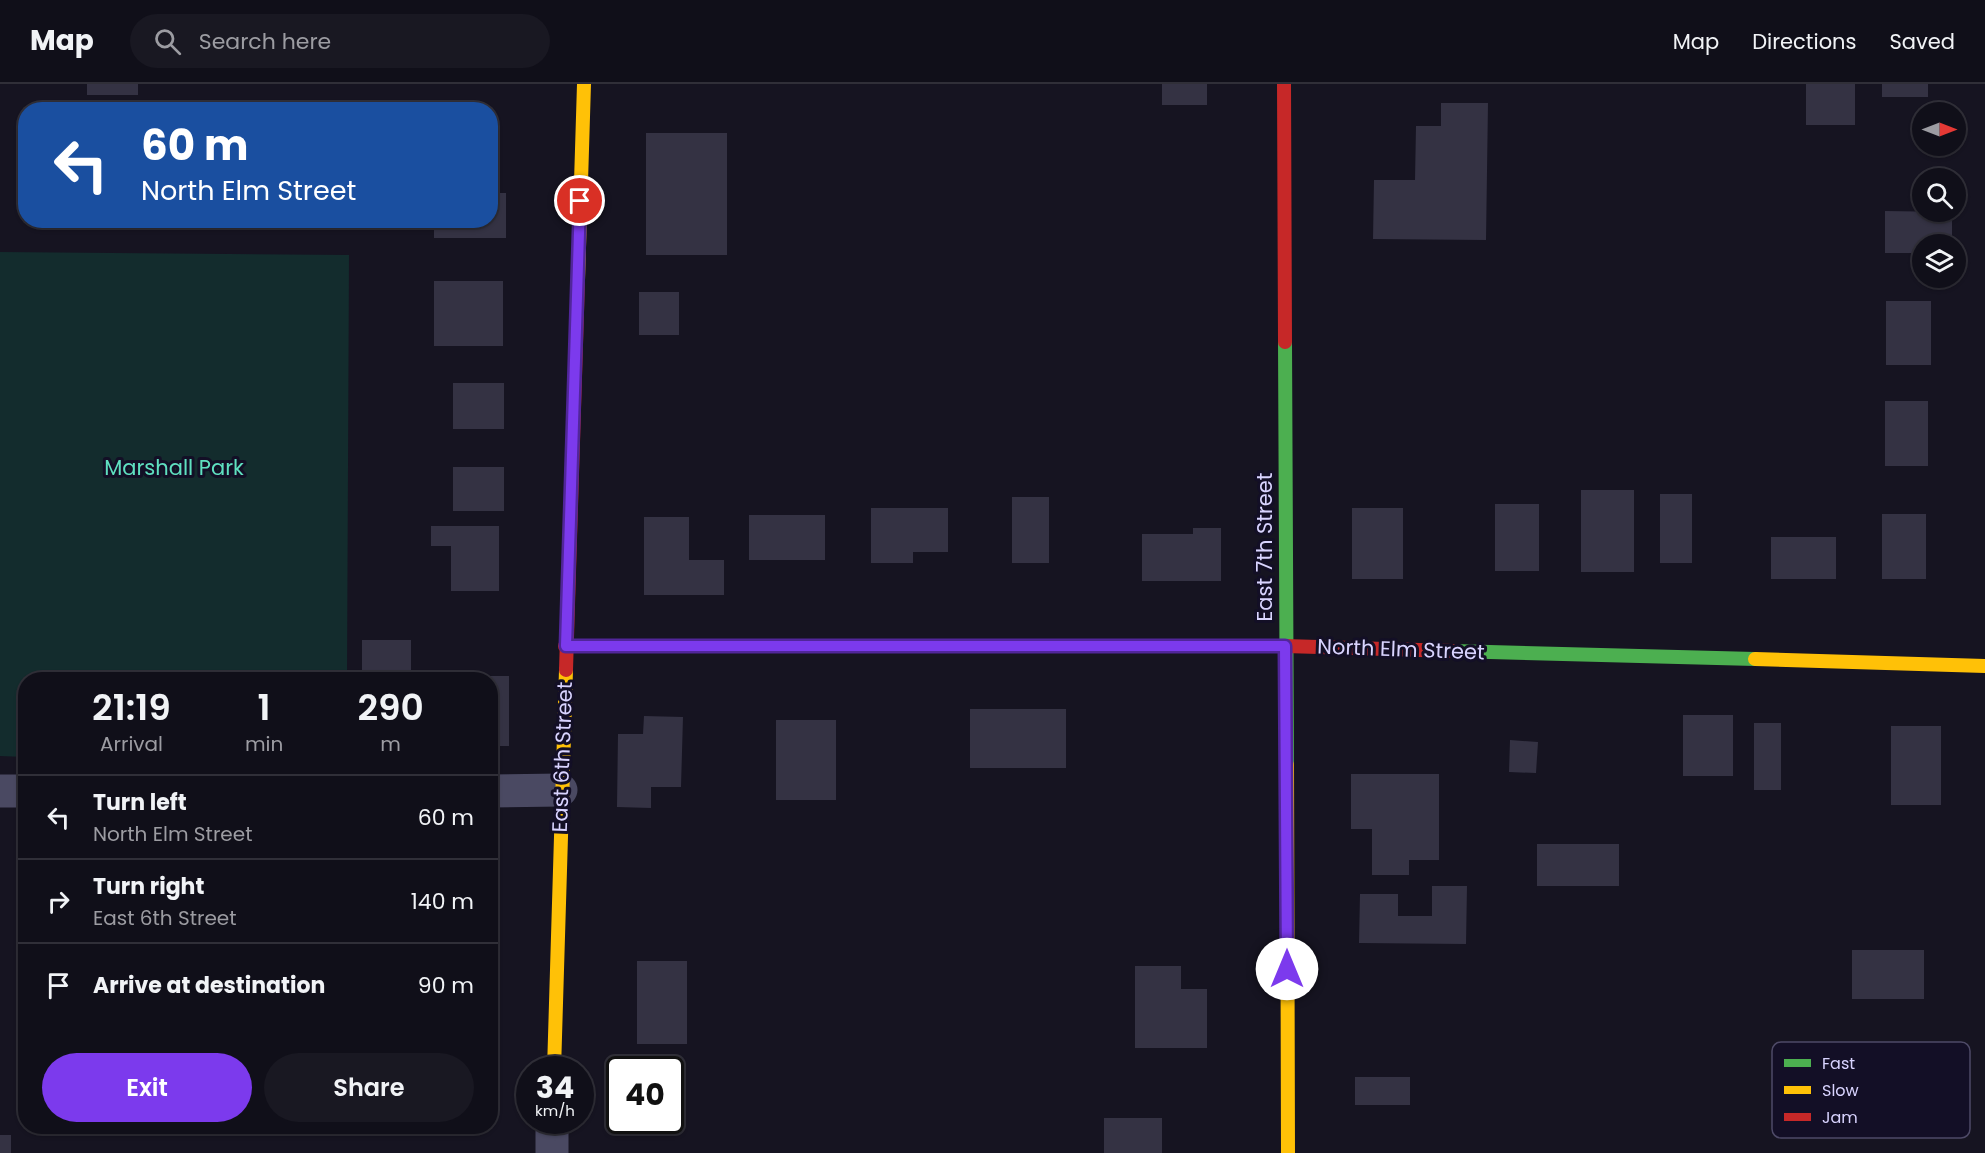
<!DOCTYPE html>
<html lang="en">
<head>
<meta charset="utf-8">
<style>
	:root { --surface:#100f19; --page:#191822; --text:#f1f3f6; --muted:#9c9ca2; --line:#302f38; --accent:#7c3aed }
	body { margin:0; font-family:Poppins,sans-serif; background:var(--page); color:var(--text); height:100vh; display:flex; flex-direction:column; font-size:22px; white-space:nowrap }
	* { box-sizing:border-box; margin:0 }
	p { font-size:20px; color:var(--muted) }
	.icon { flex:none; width:33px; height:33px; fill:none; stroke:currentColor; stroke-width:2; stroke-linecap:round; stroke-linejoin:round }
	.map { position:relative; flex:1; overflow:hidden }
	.panel { position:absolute; left:18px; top:588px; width:480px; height:462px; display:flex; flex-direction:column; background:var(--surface); border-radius:24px; box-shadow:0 2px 4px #0004,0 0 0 2px var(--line) }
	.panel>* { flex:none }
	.top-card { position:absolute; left:18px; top:18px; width:480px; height:126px; border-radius:24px; box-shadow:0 2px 4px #0004,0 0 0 2px var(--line); background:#1a4fa0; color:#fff; overflow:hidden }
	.needle { width:39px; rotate:90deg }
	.buttons { position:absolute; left:1912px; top:18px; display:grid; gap:12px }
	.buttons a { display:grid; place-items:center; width:54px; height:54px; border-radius:50%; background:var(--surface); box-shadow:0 2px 4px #0004,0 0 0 2px var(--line); font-size:30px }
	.speed { position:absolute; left:516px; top:972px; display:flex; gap:12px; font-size:30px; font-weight:700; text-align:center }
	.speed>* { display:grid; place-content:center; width:78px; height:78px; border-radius:50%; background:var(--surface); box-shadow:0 2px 4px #0004,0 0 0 2px var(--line); line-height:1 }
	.speed small { font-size:15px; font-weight:400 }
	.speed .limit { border:3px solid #111; border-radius:9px; background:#fff; color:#111 }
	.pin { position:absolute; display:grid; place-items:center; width:51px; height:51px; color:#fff; margin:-26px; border:3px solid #fff; border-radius:50%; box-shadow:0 2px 6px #0007 }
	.me { position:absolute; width:66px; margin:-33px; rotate:0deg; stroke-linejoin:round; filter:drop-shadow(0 0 4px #0008) }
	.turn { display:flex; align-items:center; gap:21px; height:126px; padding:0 24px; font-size:27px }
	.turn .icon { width:78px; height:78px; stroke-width:2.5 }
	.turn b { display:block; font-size:42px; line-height:51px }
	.eta { display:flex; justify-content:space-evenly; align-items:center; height:102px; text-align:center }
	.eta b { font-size:36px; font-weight:600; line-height:42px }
	.action { display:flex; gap:12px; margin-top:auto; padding:12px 24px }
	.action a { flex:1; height:69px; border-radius:36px; background:var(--accent); color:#fff; font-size:24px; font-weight:600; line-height:69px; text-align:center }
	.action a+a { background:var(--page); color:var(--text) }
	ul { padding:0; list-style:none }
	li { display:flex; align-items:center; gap:18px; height:84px; padding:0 24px; border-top:2px solid var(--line) }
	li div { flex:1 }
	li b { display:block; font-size:22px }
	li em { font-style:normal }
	header { display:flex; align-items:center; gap:36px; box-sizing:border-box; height:84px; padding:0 30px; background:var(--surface); border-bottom:2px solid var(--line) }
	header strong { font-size:28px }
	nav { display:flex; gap:33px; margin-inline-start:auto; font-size:21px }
	.search { width:420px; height:54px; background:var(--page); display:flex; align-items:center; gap:15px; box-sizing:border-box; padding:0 21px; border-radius:33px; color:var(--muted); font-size:22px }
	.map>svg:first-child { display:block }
	.green { fill:#132c2d }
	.building { fill:#343243 }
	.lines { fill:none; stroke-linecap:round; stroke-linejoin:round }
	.street { stroke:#4a4962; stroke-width:33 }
	.fast { stroke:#4caf50; stroke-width:14 }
	.slow { stroke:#ffc107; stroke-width:14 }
	.jam { stroke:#c62828; stroke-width:14 }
	.route-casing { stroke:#51269a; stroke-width:15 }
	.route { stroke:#7c3aed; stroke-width:10 }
	.labels { text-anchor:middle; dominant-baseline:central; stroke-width:6; stroke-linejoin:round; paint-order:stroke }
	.park-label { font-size:21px; fill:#5fe0c0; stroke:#130f26 }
	.street-label { font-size:21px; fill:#d9d4ff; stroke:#130f26 }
	.key { fill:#130f26; stroke:#4e4a67; stroke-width:1.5 }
	.key-label { font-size:16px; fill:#d9d4ff }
</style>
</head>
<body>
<header>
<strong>Map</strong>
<div class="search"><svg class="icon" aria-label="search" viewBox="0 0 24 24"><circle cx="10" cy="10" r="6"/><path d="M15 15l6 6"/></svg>Search here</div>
<nav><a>Map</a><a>Directions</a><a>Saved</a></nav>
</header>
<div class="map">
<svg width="1985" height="1069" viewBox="0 0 1985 1069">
	<rect width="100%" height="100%" fill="#161421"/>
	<!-- green -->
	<path class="green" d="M0,168L349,171L347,595L26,596L25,673L0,672Z"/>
	<!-- building -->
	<g class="building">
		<rect x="87" y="0" width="51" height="11"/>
		<rect x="1162" y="0" width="45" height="21"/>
		<rect x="1806" y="0" width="49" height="41"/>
		<rect x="1882" y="0" width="46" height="13"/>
		<path d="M1441,19H1488L1486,156L1373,155L1374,96H1415L1416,42H1441Z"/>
		<rect x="646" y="49" width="81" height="122"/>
		<rect x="490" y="52" width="8" height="21"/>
		<path d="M490,109H506V154H434V136H490Z"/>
		<path d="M1885,127L1952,128V160H1923V169H1885Z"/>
		<rect x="434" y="197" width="69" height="65"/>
		<rect x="639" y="208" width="40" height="43"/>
		<rect x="1886" y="217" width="45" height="64"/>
		<rect x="453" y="299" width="51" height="46"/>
		<rect x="1885" y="317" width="43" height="65"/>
		<rect x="453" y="383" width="51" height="44"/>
		<rect x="1581" y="406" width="53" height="82"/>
		<rect x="1660" y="410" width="32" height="69"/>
		<rect x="1012" y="413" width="37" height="66"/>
		<rect x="1495" y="420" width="44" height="67"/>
		<path d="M871,424H948V468H913V479H871Z"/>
		<rect x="1352" y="424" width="51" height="71"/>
		<rect x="1882" y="430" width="44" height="65"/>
		<rect x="749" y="431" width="76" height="45"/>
		<path d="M644,433H689V476H724V511H644Z"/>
		<path d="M431,442H499V507H451V462H431Z"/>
		<path d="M1193,444H1221V497H1142V450H1193Z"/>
		<rect x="1771" y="453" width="65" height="42"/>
		<rect x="362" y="556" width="49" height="40"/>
		<path d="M470,592H509V662H490V596H470Z"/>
		<rect x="970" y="625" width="96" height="59"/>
		<rect x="1683" y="631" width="50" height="61"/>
		<path d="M644,632L683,633L681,703H651V724L617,723L618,650H643Z"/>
		<rect x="776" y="636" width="60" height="80"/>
		<rect x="1754" y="639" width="27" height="67"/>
		<rect x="1891" y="642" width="50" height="79"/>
		<path d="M1510,656L1538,658L1536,689L1509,688Z"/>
		<path d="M1351,690H1439V776H1409V791H1372V745H1351Z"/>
		<rect x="1537" y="760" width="82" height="42"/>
		<path d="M1432,802H1467L1466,860L1359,859L1360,810H1398V832H1432Z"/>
		<rect x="1852" y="866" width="72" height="49"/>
		<rect x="637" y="877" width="50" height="83"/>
		<path d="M1135,882H1181V905H1207V964H1135Z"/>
		<rect x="1355" y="993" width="55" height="28"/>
		<rect x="1104" y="1034" width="58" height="35"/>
		<rect x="0" y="1051" width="11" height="18"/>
	</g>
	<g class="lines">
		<!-- street -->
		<g class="street">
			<path d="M0,707H26"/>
			<path d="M490,707L561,706"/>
			<path d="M552,1069V1036"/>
		</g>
		<!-- fast -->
		<g class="fast">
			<path d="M1285,258L1287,681"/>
			<path d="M882,562H1185"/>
			<path d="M1453,567L1755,575"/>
		</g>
		<!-- slow -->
		<g class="slow">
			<path d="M578,196L584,0"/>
			<path d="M1755,575L1985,582"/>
			<path d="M1287,681L1288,1069"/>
			<path d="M554,986L566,586"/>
		</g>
		<!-- jam -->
		<g class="jam">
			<path d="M1284,0L1285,258"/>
			<path d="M565,562H882"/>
			<path d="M1185,562H1285L1453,567"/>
			<path d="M566,586L578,196"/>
		</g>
	</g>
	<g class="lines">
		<defs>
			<path id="route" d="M580,117L566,562H1285L1287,885"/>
		</defs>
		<!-- route casing -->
		<use href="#route" class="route-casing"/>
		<!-- route -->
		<use href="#route" class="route"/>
	</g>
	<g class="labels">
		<!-- park labels -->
		<g class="park-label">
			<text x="174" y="383">Marshall Park</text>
		</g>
		<!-- street labels -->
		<g class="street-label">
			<text transform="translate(1264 463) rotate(-90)">East 7th Street</text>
			<text transform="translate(1401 565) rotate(2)">North Elm Street</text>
			<text transform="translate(562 673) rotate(-88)">East 6th Street</text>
		</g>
	</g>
	<!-- legend -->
	<rect x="1772" y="958" width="198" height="96" rx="9" class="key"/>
	<rect x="1784" y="975" width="27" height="8" fill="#4caf50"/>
	<rect x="1784" y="1002" width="27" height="8" fill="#ffc107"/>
	<rect x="1784" y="1029" width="27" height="8" fill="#c62828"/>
	<g class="key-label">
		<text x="1822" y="985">Fast</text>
		<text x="1822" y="1012">Slow</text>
		<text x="1822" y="1039">Jam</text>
	</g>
</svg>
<div class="buttons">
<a><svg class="needle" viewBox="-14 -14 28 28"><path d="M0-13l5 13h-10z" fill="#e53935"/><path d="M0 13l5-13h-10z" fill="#9c9ca2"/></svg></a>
<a><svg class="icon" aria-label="search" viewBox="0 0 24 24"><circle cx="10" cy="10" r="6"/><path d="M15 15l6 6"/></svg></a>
<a><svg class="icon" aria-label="layers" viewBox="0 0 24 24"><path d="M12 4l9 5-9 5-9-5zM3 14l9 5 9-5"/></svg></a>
</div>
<div class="speed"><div>34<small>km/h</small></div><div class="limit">40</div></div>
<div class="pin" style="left:580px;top:117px;background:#d93025"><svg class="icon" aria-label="arrive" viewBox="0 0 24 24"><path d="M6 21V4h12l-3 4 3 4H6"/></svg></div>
<svg class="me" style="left:1287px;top:885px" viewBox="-20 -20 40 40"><circle r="19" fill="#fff"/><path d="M0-13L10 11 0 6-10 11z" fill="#7c3aed"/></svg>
<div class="top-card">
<div class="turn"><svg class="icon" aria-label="left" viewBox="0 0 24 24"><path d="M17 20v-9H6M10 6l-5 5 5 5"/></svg><div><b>60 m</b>North Elm Street</div></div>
</div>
<section class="panel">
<div class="eta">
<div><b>21:19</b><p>Arrival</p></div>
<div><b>1</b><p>min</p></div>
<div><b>290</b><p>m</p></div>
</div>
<ul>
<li><svg class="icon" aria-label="left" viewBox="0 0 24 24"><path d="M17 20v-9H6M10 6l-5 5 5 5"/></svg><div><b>Turn left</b><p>North Elm Street</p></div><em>60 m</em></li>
<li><svg class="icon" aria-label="right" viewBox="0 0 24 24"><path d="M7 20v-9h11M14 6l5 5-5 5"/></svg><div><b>Turn right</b><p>East 6th Street</p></div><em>140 m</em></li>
<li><svg class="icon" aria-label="arrive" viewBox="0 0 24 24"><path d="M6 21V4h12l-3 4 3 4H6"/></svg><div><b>Arrive at destination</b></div><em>90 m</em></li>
</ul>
<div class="action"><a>Exit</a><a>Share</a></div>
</section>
</div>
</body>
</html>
